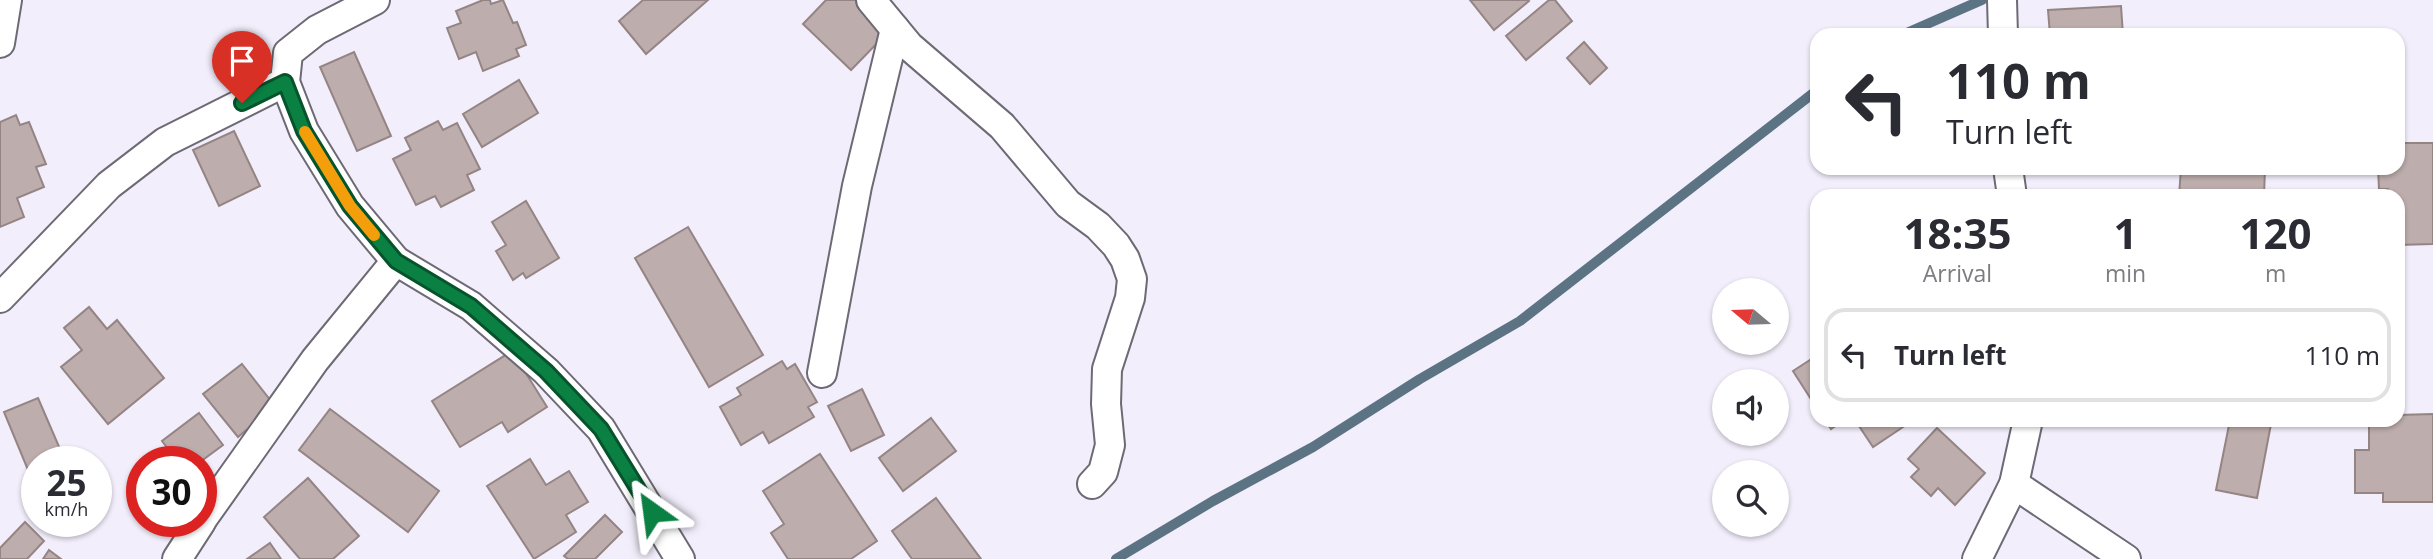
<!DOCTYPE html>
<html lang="en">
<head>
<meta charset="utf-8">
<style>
	:root { --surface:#fff; --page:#f7f7f7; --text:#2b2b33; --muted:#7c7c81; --line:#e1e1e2 }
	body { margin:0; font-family:"Open Sans",sans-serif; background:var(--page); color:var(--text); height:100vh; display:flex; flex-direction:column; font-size:26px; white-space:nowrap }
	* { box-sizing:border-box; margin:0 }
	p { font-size:23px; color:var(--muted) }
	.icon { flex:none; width:38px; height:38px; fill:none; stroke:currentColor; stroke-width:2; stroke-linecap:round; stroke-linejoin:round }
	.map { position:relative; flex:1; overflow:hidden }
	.side { position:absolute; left:1810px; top:189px; width:595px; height:238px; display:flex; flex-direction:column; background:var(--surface); border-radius:21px; box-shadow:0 2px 5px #0004 }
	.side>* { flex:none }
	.banner { position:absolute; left:1810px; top:28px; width:595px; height:147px; border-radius:21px; box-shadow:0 2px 5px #0004; background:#fff; color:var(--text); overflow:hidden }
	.needle { width:46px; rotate:289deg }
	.buttons { position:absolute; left:1712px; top:278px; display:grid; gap:14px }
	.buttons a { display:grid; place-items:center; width:77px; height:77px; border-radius:50%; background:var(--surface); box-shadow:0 2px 5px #0004; font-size:35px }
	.speed { position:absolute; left:21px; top:446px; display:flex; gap:14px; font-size:35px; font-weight:700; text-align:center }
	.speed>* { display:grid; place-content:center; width:91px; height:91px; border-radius:50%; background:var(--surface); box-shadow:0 2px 5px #0004; line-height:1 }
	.speed small { font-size:18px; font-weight:400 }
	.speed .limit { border:10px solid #d22; background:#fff; color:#111 }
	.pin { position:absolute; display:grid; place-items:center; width:60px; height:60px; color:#fff; margin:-72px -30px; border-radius:50% 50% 50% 0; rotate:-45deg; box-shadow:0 0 7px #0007 }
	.pin .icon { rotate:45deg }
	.me { position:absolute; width:77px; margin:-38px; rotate:329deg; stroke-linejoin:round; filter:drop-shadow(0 0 5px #0008) }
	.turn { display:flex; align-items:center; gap:24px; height:147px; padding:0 21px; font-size:32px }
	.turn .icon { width:91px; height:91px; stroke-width:2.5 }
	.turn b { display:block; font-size:49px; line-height:60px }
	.eta { display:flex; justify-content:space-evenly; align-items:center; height:119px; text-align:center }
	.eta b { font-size:42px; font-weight:700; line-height:49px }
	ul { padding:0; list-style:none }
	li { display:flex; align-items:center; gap:21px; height:94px; margin:0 14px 10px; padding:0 7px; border:4px solid var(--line); border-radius:21px }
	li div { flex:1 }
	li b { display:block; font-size:26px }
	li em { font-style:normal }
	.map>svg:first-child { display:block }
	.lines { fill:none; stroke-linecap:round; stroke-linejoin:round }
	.stream { stroke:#5c7384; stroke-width:10 }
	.building { fill:#bdaead; stroke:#948584; stroke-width:2 }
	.street-casing { stroke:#6d6a75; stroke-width:32 }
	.street { stroke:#fff; stroke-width:28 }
	.route-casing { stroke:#07532c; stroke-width:18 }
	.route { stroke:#0b8043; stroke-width:12 }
	.slow { stroke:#f59e0b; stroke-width:12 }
</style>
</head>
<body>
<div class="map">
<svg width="2433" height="559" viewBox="0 0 2433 559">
	<rect width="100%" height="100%" fill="#f2eefb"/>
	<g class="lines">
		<!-- stream -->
		<g class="stream">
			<path d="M1902,35L1982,0"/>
			<path d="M1116,559L1213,501L1313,447L1420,379L1520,321L1816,91"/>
		</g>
	</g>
	<!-- building -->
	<g class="building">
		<path d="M483,0H490L491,4L503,0L513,23L517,22L526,45L516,49L519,56L483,71L476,52L459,59L447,28L461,23L456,11Z"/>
		<path d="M643,0H708L646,54L619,21Z"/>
		<path d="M826,0H857L889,31L851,70L803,24Z"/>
		<path d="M1470,0H1528L1529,1L1494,30Z"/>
		<path d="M1549,0H1555L1572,21L1526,60L1506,36Z"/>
		<path d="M2121,6L2123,35H2050L2048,10Z"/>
		<path d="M1584,42L1607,68L1590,84L1567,58Z"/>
		<path d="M354,52L391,136L357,151L320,67Z"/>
		<path d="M519,80L538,113L482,147L463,114Z"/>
		<path d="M16,115L20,125L29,122L46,164L36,167L44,187L17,198L24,217L0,227V122Z"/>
		<path d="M438,121L443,130L457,123L480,169L467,175L474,190L441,207L435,196L416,205L393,159L411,150L405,138Z"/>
		<path d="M234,131L260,186L219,206L193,150Z"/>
		<path d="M2398,143H2433V244L2398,245V196H2388V189H2379L2378,168H2398Z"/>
		<path d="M2181,168H2265L2264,196H2179Z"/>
		<path d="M526,201L559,258L526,278L523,273L513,280L496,251L506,245L492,222Z"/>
		<path d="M688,227L763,355L709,387L635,258Z"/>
		<path d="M89,307L107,329L117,320L164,378L108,424L61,367L82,350L64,328Z"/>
		<path d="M512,351L547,407L508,432L502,422L460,447L432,401Z"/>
		<path d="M1816,356V407L1793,371Z"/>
		<path d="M782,361L787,369L795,364L817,402L808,407L814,417L769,443L763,432L741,445L720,407L741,395L737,388Z"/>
		<path d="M242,364L275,406L238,437L203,394Z"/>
		<path d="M862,389L884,435L851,451L828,406Z"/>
		<path d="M38,398L63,456L48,462H37V467L28,470L4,412Z"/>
		<path d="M330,409L439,491L408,532L299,450Z"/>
		<path d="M199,413L223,445L200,462H178L162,441Z"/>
		<path d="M2433,414V502H2383V493H2355V450H2369V420H2398V415Z"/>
		<path d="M931,418L956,451L903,491L879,458Z"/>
		<path d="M1825,420H1844L1831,429Z"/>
		<path d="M1855,420H1907L1909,423L1873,447Z"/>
		<path d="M2230,420H2249L2271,424L2257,498L2216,490Z"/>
		<path d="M1937,428L1985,473L1955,505L1938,488L1931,496L1911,477L1919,469L1908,459Z"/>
		<path d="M820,454L877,541L851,559H788L771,533L784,524L763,491Z"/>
		<path d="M530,459L546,485L569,471L588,502L566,515L576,532L534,559L487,486Z"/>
		<path d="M308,478L359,536L333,559H300L264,517Z"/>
		<path d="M936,498L981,559H912L892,531Z"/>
		<path d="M605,515L622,532L595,559H568L564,556Z"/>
		<path d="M25,522L44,541L27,559H0V548Z"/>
		<path d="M270,543L281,559H247Z"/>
		<path d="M49,550L61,559H43Z"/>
	</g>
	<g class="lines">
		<defs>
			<g id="street">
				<path d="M375,0L317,30L288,53L285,82L304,131L350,206L396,261L471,306L546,371L601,429L680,559"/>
				<path d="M871,0L909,46L1002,126L1068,204L1098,226L1116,245L1125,259L1132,279L1130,298L1107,369L1106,404L1110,445L1103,472L1092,484"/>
				<path d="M2002,0L2003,35"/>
				<path d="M0,43L7,0"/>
				<path d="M2008,168L2012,196"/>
				<path d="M0,298L109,185L165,142L285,82"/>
				<path d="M822,373L857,186L895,29"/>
				<path d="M2014,484L2126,559"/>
				<path d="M201,521L315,360L396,261"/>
				<path d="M177,559L201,522"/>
				<path d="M1977,559L2014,484L2028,420"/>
			</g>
		</defs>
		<!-- street casing -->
		<use href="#street" class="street-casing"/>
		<!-- street -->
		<use href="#street" class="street"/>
	</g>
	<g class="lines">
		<defs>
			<path id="route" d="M242,103L285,82L304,131L350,206L396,261L471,306L546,371L601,429L652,512"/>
		</defs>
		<!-- route casing -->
		<use href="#route" class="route-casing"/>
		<!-- route -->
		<use href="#route" class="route"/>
		<!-- slow -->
		<path class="slow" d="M305,132L350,206L374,235"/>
	</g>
</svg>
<div class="buttons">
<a><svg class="needle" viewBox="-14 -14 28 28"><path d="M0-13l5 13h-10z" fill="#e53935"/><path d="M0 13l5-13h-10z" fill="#7c7c81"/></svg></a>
<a><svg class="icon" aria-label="sound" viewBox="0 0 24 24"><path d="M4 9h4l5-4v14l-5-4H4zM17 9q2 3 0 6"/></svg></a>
<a><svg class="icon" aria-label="search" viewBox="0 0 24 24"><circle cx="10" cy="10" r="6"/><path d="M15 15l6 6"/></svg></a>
</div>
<div class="speed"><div>25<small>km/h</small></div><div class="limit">30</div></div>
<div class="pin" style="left:242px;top:103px;background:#d93025"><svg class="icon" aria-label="arrive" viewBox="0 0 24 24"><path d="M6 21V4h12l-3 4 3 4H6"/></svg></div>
<svg class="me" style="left:652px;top:512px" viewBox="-20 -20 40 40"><path d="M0-17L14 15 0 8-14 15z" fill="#0b8043" stroke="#fff" stroke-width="4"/></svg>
<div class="banner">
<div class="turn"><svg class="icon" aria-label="left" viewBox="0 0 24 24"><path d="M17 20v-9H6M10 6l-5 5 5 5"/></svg><div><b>110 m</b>Turn left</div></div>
</div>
<section class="side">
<div class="eta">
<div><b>18:35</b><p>Arrival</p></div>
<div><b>1</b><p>min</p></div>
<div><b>120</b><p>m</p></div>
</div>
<ul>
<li><svg class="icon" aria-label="left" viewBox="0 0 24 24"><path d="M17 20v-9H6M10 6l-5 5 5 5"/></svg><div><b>Turn left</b></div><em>110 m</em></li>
</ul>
</section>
</div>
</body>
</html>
